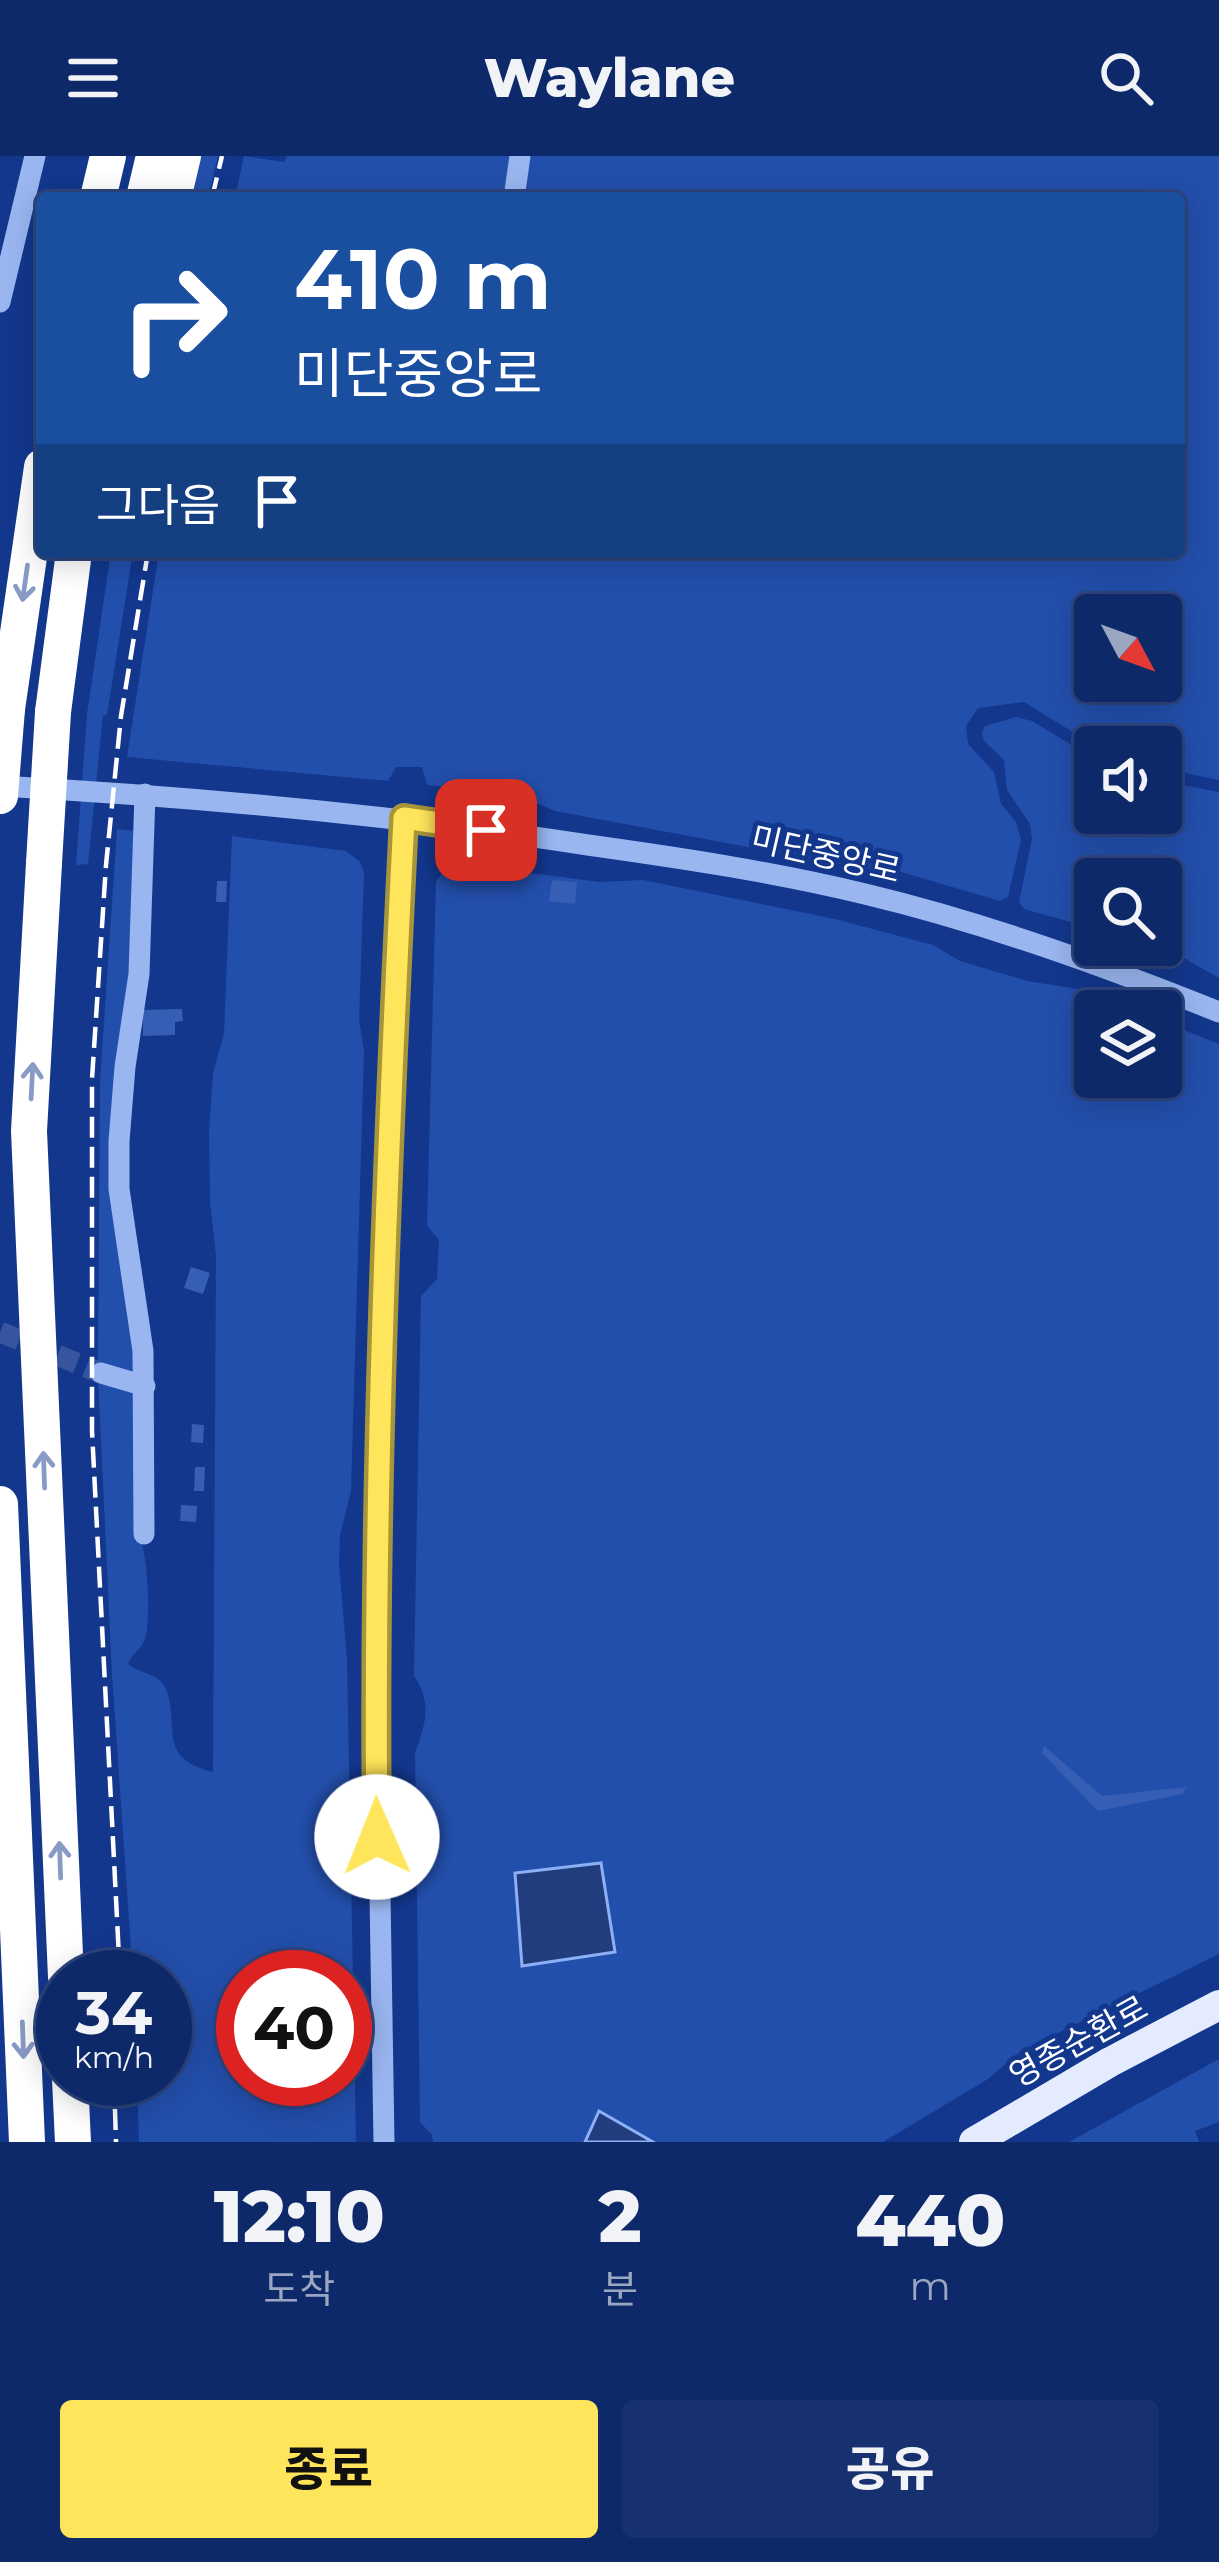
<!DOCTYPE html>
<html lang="ko">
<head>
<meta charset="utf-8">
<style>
	:root { --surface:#0e296a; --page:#173170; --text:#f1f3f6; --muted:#9ba6c1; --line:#2e457e; --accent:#ffe55b }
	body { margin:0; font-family:Montserrat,"Noto Sans KR",sans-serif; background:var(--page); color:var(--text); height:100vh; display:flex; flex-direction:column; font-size:45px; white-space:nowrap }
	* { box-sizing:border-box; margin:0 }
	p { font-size:39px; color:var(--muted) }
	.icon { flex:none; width:66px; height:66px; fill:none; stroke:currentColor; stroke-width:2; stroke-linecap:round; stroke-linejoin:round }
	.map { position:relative; height:1986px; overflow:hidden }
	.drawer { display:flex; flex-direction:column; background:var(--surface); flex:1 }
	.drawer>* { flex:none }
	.hud { position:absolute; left:36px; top:36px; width:1149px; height:366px; border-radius:12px; box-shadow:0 6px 30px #0003,0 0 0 3px var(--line); background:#1a4fa0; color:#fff; overflow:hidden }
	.needle { width:78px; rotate:131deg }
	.controls { position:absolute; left:1074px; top:438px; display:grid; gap:24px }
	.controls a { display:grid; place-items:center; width:108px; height:108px; border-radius:12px; background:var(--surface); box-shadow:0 6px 30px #0003,0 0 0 3px var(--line); font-size:60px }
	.speed { position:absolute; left:36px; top:1794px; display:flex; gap:24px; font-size:60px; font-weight:700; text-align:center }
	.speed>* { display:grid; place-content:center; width:156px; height:156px; border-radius:50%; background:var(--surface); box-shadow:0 6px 30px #0003,0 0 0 3px var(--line); line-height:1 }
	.speed small { font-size:30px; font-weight:400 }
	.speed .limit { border:18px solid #d22; background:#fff; color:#111 }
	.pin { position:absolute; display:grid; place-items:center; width:102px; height:102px; color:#fff; margin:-51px; border-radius:24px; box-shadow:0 6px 18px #0006 }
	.me { position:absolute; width:132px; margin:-66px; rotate:359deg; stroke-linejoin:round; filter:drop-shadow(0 0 9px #0008) }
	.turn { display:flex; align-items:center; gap:42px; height:252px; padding:0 60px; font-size:54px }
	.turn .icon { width:156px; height:156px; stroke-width:2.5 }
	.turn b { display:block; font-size:84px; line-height:102px }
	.then { display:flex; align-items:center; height:114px; padding:0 60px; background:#0003; gap:24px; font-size:45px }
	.eta { display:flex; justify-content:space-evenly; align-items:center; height:204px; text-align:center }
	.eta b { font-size:72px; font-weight:800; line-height:84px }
	.action { display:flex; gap:24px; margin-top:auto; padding:24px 60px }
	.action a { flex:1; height:138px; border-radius:12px; background:var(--accent); color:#111; font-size:48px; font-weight:800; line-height:138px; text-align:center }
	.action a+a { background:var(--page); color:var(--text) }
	header { display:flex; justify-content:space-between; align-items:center; height:156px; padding:0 60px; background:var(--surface); font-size:54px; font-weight:800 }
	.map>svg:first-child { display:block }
	.green { fill:#234fac; fill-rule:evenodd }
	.water { fill:#213d7d; stroke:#8caff5; stroke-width:3 }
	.building { fill:#355eb4 }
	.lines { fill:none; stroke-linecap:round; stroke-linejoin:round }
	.minor-tunnel { stroke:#36559e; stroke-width:21; stroke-dasharray:21 10; stroke-linecap:butt }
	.minor { stroke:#9ab6f1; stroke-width:21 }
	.major { stroke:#e5ebff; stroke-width:30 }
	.highway { stroke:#fff; stroke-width:36 }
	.rail { stroke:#fff; stroke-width:4.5; stroke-dasharray:21 9; stroke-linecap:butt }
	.highway-bridge { stroke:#fff; stroke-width:36 }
	.oneway { stroke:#889bc6 }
	.route-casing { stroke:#a6953b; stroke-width:30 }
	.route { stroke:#ffe55b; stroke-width:21 }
	.labels { text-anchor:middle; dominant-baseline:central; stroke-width:10; stroke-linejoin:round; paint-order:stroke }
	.street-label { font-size:33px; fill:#fff; stroke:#12378d }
</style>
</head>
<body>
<header><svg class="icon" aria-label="menu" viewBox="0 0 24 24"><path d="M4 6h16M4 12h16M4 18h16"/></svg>Waylane<svg class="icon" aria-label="search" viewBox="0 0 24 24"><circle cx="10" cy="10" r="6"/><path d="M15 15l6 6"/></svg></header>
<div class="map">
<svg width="1219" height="1986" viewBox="0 0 1219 1986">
	<rect width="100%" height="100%" fill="#12378d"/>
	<!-- green -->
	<g class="green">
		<path d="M200,0H218L208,42H191Z"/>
		<path d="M244,0L284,6L287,0H1219V624L1161,612V591H1097L1024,546L978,552L966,570L968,588L994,616L1001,648L1016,666L1021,684L1008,741L1000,745L891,713L855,711L555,655L518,639L427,629L422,611H396L388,625L127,601L159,396H1179V42H235ZM1095,459H1161V525H1095Z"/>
		<path d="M111,396H133L107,559H103L88,708L76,709L87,558Z"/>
		<path d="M1016,561L1032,565L1095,603V657H1161V625L1219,636V822L1161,789V723H1095V773L1024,753L1019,746L1032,683L1030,668L1007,634L1004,604L984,585L982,577L985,570Z"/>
		<path d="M117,673L136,675L140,708L116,948L135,1212L131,1215L98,1211L100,926Z"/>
		<path d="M232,680L346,695L360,706L364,716L359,864L364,895L351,1335L340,1379L339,1409L347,1503L356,1986H139L137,1923H165V1821H133L112,1518L98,1222L139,1238V1381C148,1394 151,1466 145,1483C142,1493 132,1497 128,1508C140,1518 160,1517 166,1533C180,1570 156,1602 213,1616L216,1100L210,1045L209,974L213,918L224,877ZM243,1821H345V1923H243Z"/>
		<path d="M460,708L600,726L643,724L835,763L933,789L960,805L1027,825L1078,833L1135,855H1095V921H1161V865L1219,888V1798L1021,1895L988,1923L883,1986H653L600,1956L585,1986H433L432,1979L420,1966L415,1597C425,1569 433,1548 414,1520L421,1140L437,1123L439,1084L427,1070L436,726L445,712Z"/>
		<path d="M1219,1903V1966L1195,1975L1199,1986H1069Z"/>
	</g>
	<!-- water -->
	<g class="water">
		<path d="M601,1707L615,1796L522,1810L515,1717Z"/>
		<path d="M599,1955L653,1986H585Z"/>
	</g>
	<!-- building -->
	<g class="building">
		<path d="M552,724L577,726L575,748L549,745Z"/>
		<path d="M217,725H227L226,746H216Z"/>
		<path d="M182,853L183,865L175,866V879L143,880V854Z"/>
		<path d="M191,1111L210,1117L203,1138L184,1132Z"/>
		<path d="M192,1268L204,1269L203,1287L191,1286Z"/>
		<path d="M195,1311H205L204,1335H194Z"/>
		<path d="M181,1349L197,1350L196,1366L180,1365Z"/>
		<path d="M1044,1590L1102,1640L1186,1631L1183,1638L1098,1655L1042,1597Z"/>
	</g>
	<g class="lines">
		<!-- minor-tunnel -->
		<path class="minor-tunnel" d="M0,1176L101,1217"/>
		<!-- minor -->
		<g class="minor">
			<path d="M514,42L520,0"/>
			<path d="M0,146L35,0"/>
			<path d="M0,630C197,641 393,659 588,689C681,702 774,716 865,738C986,767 1104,810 1219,856"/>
			<path d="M101,1217L145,1230"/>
			<path d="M144,1378L143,1195L119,1033V985L125,911L139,818L145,638"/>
			<path d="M384,1986L376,1491L403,662"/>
		</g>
		<!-- major -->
		<path class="major" d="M974,1986L1110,1906L1219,1849"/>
		<!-- highway -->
		<g class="highway">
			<path d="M98,42L108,0"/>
			<path d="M144,42L154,0"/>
			<path d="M173,42L183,0"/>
			<path d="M7,553L42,311"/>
			<path d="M53,556L74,396"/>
			<path d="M44,707L29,975L66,1821"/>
			<path d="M0,1348L27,1986"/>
			<path d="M70,1923L73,1986"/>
		</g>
		<!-- rail -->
		<g class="rail">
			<path d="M212,42L222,0"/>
			<path d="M120,1821L92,1275V923L106,709L121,560L148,396"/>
			<path d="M114,1923L116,1986"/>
		</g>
		<!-- highway-bridge -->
		<g class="highway-bridge">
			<path d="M0,640L7,553"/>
			<path d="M44,707L53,556"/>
		</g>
	</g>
	<!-- one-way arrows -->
	<defs><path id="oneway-shaft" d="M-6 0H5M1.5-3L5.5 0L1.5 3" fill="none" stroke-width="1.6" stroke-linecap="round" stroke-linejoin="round" transform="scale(3)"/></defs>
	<g class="oneway">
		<use href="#oneway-shaft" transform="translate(25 427) rotate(98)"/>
		<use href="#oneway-shaft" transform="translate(32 925) rotate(-87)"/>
		<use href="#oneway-shaft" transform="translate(44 1314) rotate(-92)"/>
		<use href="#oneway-shaft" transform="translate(60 1704) rotate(-92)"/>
		<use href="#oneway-shaft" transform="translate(23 1884) rotate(88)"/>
	</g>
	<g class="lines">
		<defs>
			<path id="route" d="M377,1681C373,1342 387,1001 404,662L486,674"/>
		</defs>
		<!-- route casing -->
		<use href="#route" class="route-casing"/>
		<!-- route -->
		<use href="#route" class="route"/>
	</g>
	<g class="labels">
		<!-- street labels -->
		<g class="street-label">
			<text transform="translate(826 698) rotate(13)">미단중앙로</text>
			<text transform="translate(1078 1885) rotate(-29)">영종순환로</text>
		</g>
	</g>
</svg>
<div class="controls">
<a><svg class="needle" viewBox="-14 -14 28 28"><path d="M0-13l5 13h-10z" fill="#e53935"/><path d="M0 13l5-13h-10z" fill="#9ba6c1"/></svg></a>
<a><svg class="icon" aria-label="sound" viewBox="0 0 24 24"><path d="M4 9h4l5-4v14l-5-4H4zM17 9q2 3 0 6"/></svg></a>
<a><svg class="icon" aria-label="search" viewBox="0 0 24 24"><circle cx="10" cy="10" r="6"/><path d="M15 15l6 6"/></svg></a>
<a><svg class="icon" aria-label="layers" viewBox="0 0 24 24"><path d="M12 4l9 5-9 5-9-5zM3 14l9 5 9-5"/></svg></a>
</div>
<div class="speed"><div>34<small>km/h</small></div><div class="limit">40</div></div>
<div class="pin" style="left:486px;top:674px;background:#d93025"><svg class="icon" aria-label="arrive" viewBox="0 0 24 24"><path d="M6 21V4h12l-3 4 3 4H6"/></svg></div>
<svg class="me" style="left:377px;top:1681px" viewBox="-20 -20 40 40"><circle r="19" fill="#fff"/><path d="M0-13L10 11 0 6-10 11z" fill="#ffe55b"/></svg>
<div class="hud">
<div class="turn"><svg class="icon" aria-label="right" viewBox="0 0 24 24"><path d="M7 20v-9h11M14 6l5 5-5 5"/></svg><div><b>410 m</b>미단중앙로</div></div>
<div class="then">그다음<svg class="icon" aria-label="arrive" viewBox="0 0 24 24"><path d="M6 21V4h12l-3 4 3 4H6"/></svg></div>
</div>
</div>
<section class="drawer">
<div class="eta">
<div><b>12:10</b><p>도착</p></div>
<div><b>2</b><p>분</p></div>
<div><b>440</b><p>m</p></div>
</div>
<div class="action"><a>종료</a><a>공유</a></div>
</section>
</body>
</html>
